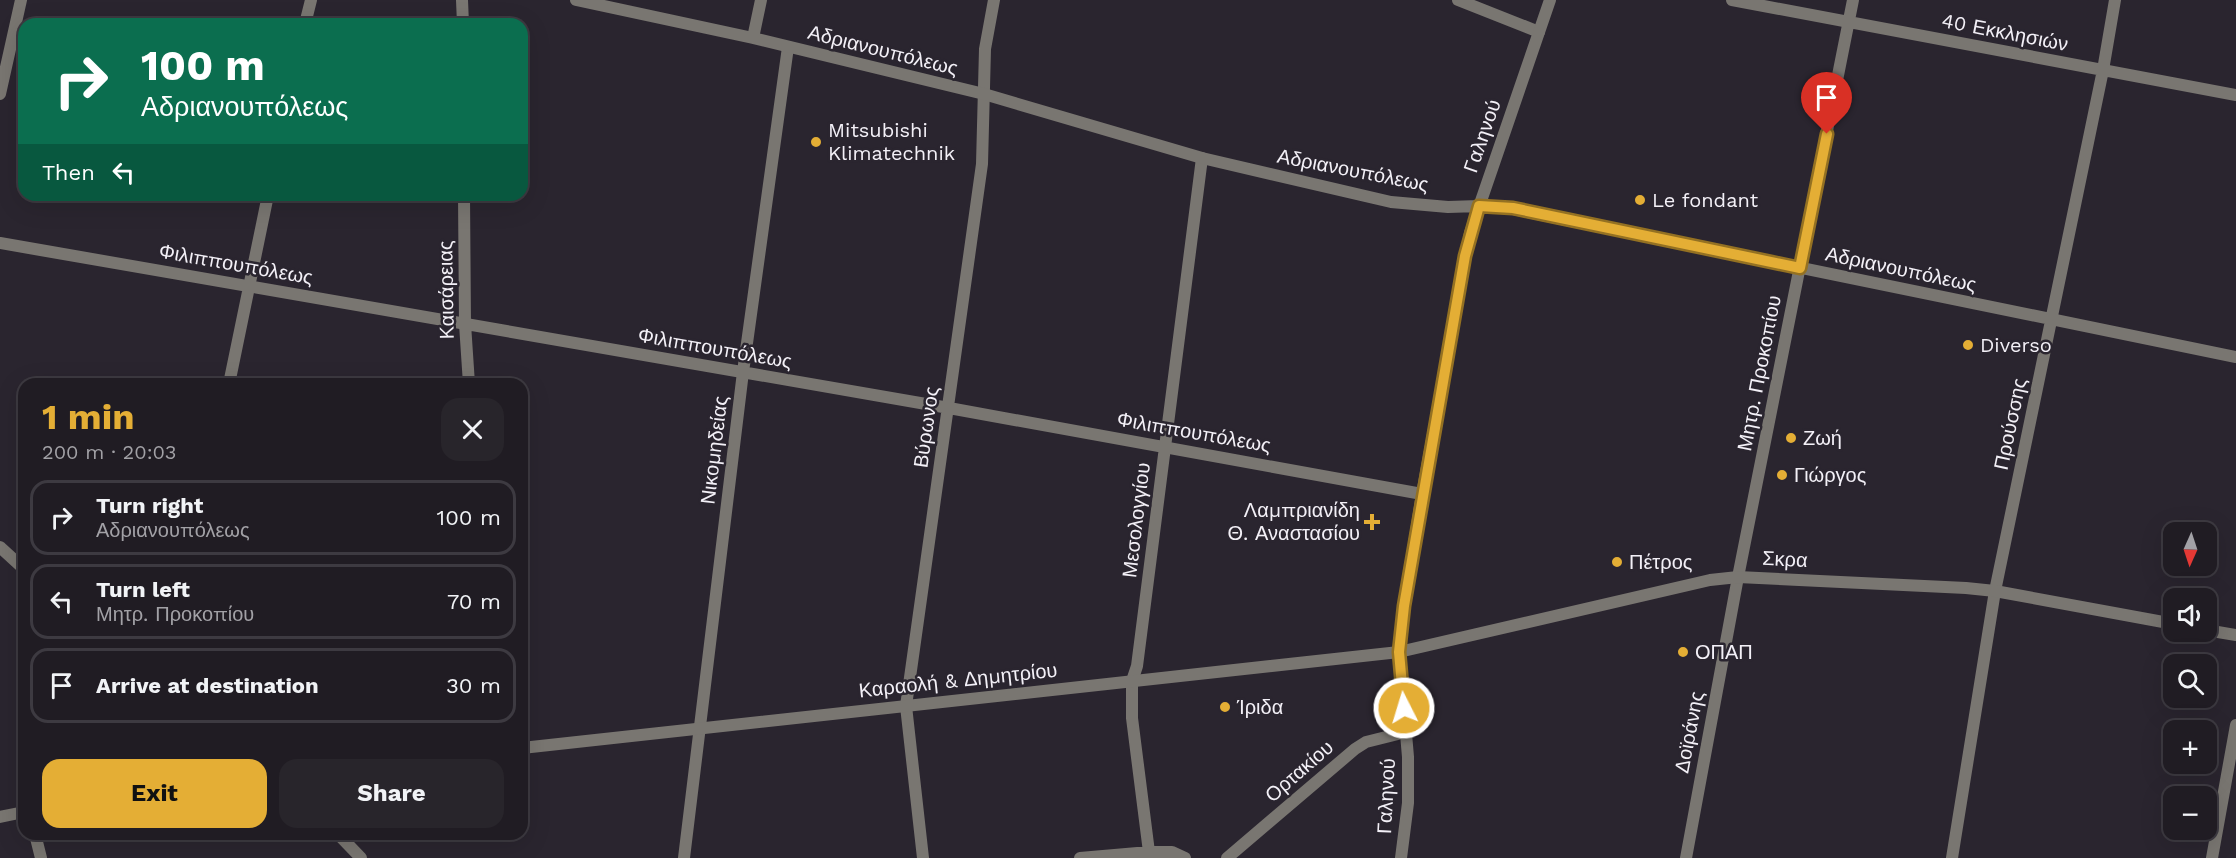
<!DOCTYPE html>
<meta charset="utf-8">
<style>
body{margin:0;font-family:"Work Sans",sans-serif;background:#28252b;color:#f1f3f6;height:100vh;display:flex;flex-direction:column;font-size:22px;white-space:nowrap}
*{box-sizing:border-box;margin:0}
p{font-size:20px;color:#a2a1a6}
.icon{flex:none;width:33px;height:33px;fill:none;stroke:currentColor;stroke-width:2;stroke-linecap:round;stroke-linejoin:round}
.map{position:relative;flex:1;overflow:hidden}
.side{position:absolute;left:18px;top:378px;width:510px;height:462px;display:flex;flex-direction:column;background:#201c23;border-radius:18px;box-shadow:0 6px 24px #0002,0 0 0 2px #3d3a41}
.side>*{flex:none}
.hud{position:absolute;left:18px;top:18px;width:510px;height:183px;border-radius:18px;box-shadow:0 6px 24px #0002,0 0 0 2px #3d3a41;background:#0b6e4f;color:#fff;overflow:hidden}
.needle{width:39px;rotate:183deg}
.buttons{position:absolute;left:2163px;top:522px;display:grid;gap:12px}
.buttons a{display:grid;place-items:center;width:54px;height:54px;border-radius:12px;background:#201c23;box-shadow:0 6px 24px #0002,0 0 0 2px #3d3a41;font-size:30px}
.pin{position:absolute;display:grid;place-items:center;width:51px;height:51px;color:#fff;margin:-62px -26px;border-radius:50% 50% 50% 0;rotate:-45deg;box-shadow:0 0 6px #0007}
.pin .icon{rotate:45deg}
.me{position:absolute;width:66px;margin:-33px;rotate:355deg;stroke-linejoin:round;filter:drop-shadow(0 0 4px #0008)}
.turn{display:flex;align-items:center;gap:21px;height:126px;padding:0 24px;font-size:27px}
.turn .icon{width:78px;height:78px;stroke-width:2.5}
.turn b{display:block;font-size:42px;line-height:51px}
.then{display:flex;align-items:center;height:57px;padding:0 24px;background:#0003;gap:12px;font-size:22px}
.round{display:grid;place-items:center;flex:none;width:63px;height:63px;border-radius:18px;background:#28252b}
.head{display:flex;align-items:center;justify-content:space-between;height:102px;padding:0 24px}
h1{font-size:36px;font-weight:700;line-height:45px;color:#e4ae35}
.cta{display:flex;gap:12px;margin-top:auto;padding:12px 24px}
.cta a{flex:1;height:69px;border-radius:18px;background:#e4ae35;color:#111;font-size:24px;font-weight:700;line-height:69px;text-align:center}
.cta a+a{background:#28252b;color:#f1f3f6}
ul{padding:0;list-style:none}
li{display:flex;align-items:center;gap:18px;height:75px;margin:0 12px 9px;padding:0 12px;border:3px solid #3d3a41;border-radius:18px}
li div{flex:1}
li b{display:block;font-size:22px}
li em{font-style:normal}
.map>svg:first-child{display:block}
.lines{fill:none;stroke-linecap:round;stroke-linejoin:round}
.minor{stroke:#797671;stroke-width:12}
.tertiary{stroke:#797671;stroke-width:12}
.route-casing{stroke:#947122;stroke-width:15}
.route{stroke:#e4ae35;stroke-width:10}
.poi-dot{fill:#e4ae35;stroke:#2a252f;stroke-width:2}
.labels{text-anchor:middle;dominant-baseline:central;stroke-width:5;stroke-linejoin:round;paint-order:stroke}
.street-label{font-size:20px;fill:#f3f0f7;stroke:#2a252f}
.poi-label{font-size:20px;fill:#f3f0f7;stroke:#2a252f;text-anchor:start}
</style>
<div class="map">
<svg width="2236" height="858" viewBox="0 0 2236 858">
<rect width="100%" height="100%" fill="#2a252f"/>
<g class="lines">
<!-- minor -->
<path class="minor" d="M462 0 463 24
M1458 0 1539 32
M1732 0 2236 95
M305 24 311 0
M0 94 21 0
M464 195 465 324 469 384
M1479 206 1513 209 2236 357
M0 243 949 408 1422 494
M229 384 268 195
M35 834 41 858
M1149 852 1132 718V681L1137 666 1202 158
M684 858 743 372 788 47
M923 858 906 706 982 164 985 49 994 0
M1080 858 1149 852H1172L1185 858
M1227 858 1355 749 1366 742 1406 732
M1686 858 1738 577 1853 0
M1952 858 1995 591 2103 70 2115 0
M2212 858 2236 725"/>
<!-- tertiary -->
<path class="tertiary" d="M576 0 753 38 984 94 1202 158 1391 202 1448 207 1479 206
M753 38 761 0
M0 547 24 569
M2206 630 2236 635
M522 748 1399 652 1710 580 1738 577 1966 588 1995 591 2174 624
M0 817 24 812
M338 834 361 858
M1401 858 1408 803V757L1399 652 1404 606 1422 494 1470 233 1550 0"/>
</g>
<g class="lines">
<defs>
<path id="route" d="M1404 708 1399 652 1404 606 1465 256 1479 206 1513 208 1800 268 1827 134"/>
</defs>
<!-- route casing -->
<use href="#route" class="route-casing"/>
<!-- route -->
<use href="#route" class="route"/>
</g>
<!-- markers -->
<g class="poi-dot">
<circle cx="816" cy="142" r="6"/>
<circle cx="1640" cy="200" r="6"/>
<circle cx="1968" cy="345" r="6"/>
<circle cx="1791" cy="438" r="6"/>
<circle cx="1782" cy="475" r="6"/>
<path d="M1369 513h6v6h6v6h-6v6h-6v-6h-6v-6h6z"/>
<circle cx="1617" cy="562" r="6"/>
<circle cx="1683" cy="652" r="6"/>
<circle cx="1225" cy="707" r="6"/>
</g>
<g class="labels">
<!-- street labels -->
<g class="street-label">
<text transform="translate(2005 32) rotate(11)">40 Εκκλησιών</text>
<text transform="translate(883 50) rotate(14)">Αδριανουπόλεως</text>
<text transform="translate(1482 136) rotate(-71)">Γαληνού</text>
<text transform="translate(1353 170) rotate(11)">Αδριανουπόλεως</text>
<text transform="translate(236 264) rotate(10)">Φιλιππουπόλεως</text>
<text transform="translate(1901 269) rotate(12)">Αδριανουπόλεως</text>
<text transform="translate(446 290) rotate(-91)">Καισάρειας</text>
<text transform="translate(715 348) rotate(10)">Φιλιππουπόλεως</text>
<text transform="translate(1759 373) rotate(-79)">Μητρ. Προκοπίου</text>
<text transform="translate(2010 424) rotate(-78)">Προύσσης</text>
<text transform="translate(926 427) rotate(-82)">Βύρωνος</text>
<text transform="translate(1194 432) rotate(10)">Φιλιππουπόλεως</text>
<text transform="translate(714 450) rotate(-83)">Νικομηδείας</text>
<text transform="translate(1136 520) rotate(-83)">Μεσολογγίου</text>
<text transform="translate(1785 559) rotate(3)">Σκρα</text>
<text transform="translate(958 680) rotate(-6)">Καραολή &amp; Δημητρίου</text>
<text transform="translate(1689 732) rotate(-79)">Δοϊράνης</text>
<text transform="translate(1299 771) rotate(-41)">Ορτακίου</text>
<text transform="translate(1386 796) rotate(-87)">Γαληνού</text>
</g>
<!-- poi labels -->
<g class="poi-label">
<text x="828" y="130">Mitsubishi<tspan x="828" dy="23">Klimatechnik</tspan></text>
<text x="1652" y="200">Le fondant</text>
<text x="1980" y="345">Diverso</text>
<text x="1803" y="438">Ζωή</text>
<text x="1794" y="475">Γιώργος</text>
<text x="1360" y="510" text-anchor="end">Λαμπριανίδη<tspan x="1360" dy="23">Θ. Αναστασίου</tspan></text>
<text x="1629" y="562">Πέτρος</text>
<text x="1695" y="652">ΟΠΑΠ</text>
<text x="1237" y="707">Ίριδα</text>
</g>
</g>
</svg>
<div class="buttons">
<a><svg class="needle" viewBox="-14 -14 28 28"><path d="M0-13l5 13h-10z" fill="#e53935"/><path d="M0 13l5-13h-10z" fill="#a2a1a6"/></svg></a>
<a><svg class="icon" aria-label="sound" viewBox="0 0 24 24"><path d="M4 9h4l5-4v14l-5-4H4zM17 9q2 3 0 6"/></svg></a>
<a><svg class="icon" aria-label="search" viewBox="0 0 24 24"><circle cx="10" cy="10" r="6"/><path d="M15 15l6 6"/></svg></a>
<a>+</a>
<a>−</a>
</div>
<div class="pin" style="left:1827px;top:134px;background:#d93025"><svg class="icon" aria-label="arrive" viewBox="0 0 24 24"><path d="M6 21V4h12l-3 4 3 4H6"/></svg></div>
<svg class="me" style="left:1404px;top:708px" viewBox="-20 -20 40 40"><circle r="17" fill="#e4ae35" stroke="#fff" stroke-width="3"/><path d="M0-11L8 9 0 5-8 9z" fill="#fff"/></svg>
<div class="hud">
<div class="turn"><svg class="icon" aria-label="right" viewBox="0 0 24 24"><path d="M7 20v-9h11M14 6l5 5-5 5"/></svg><div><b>100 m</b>Αδριανουπόλεως</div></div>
<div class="then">Then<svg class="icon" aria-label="left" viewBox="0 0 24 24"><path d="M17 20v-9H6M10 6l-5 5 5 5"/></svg></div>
</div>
<section class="side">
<div class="head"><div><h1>1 min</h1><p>200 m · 20:03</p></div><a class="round"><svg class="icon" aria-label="close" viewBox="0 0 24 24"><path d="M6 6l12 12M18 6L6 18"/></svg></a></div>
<ul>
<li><svg class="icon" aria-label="right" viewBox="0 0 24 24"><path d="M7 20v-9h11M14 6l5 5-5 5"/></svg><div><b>Turn right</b><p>Αδριανουπόλεως</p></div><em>100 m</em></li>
<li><svg class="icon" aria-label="left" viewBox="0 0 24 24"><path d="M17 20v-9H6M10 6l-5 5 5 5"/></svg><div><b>Turn left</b><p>Μητρ. Προκοπίου</p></div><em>70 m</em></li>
<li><svg class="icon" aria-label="arrive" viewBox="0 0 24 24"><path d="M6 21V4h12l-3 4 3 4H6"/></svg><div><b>Arrive at destination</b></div><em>30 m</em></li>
</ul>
<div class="cta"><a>Exit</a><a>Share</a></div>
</section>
</div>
